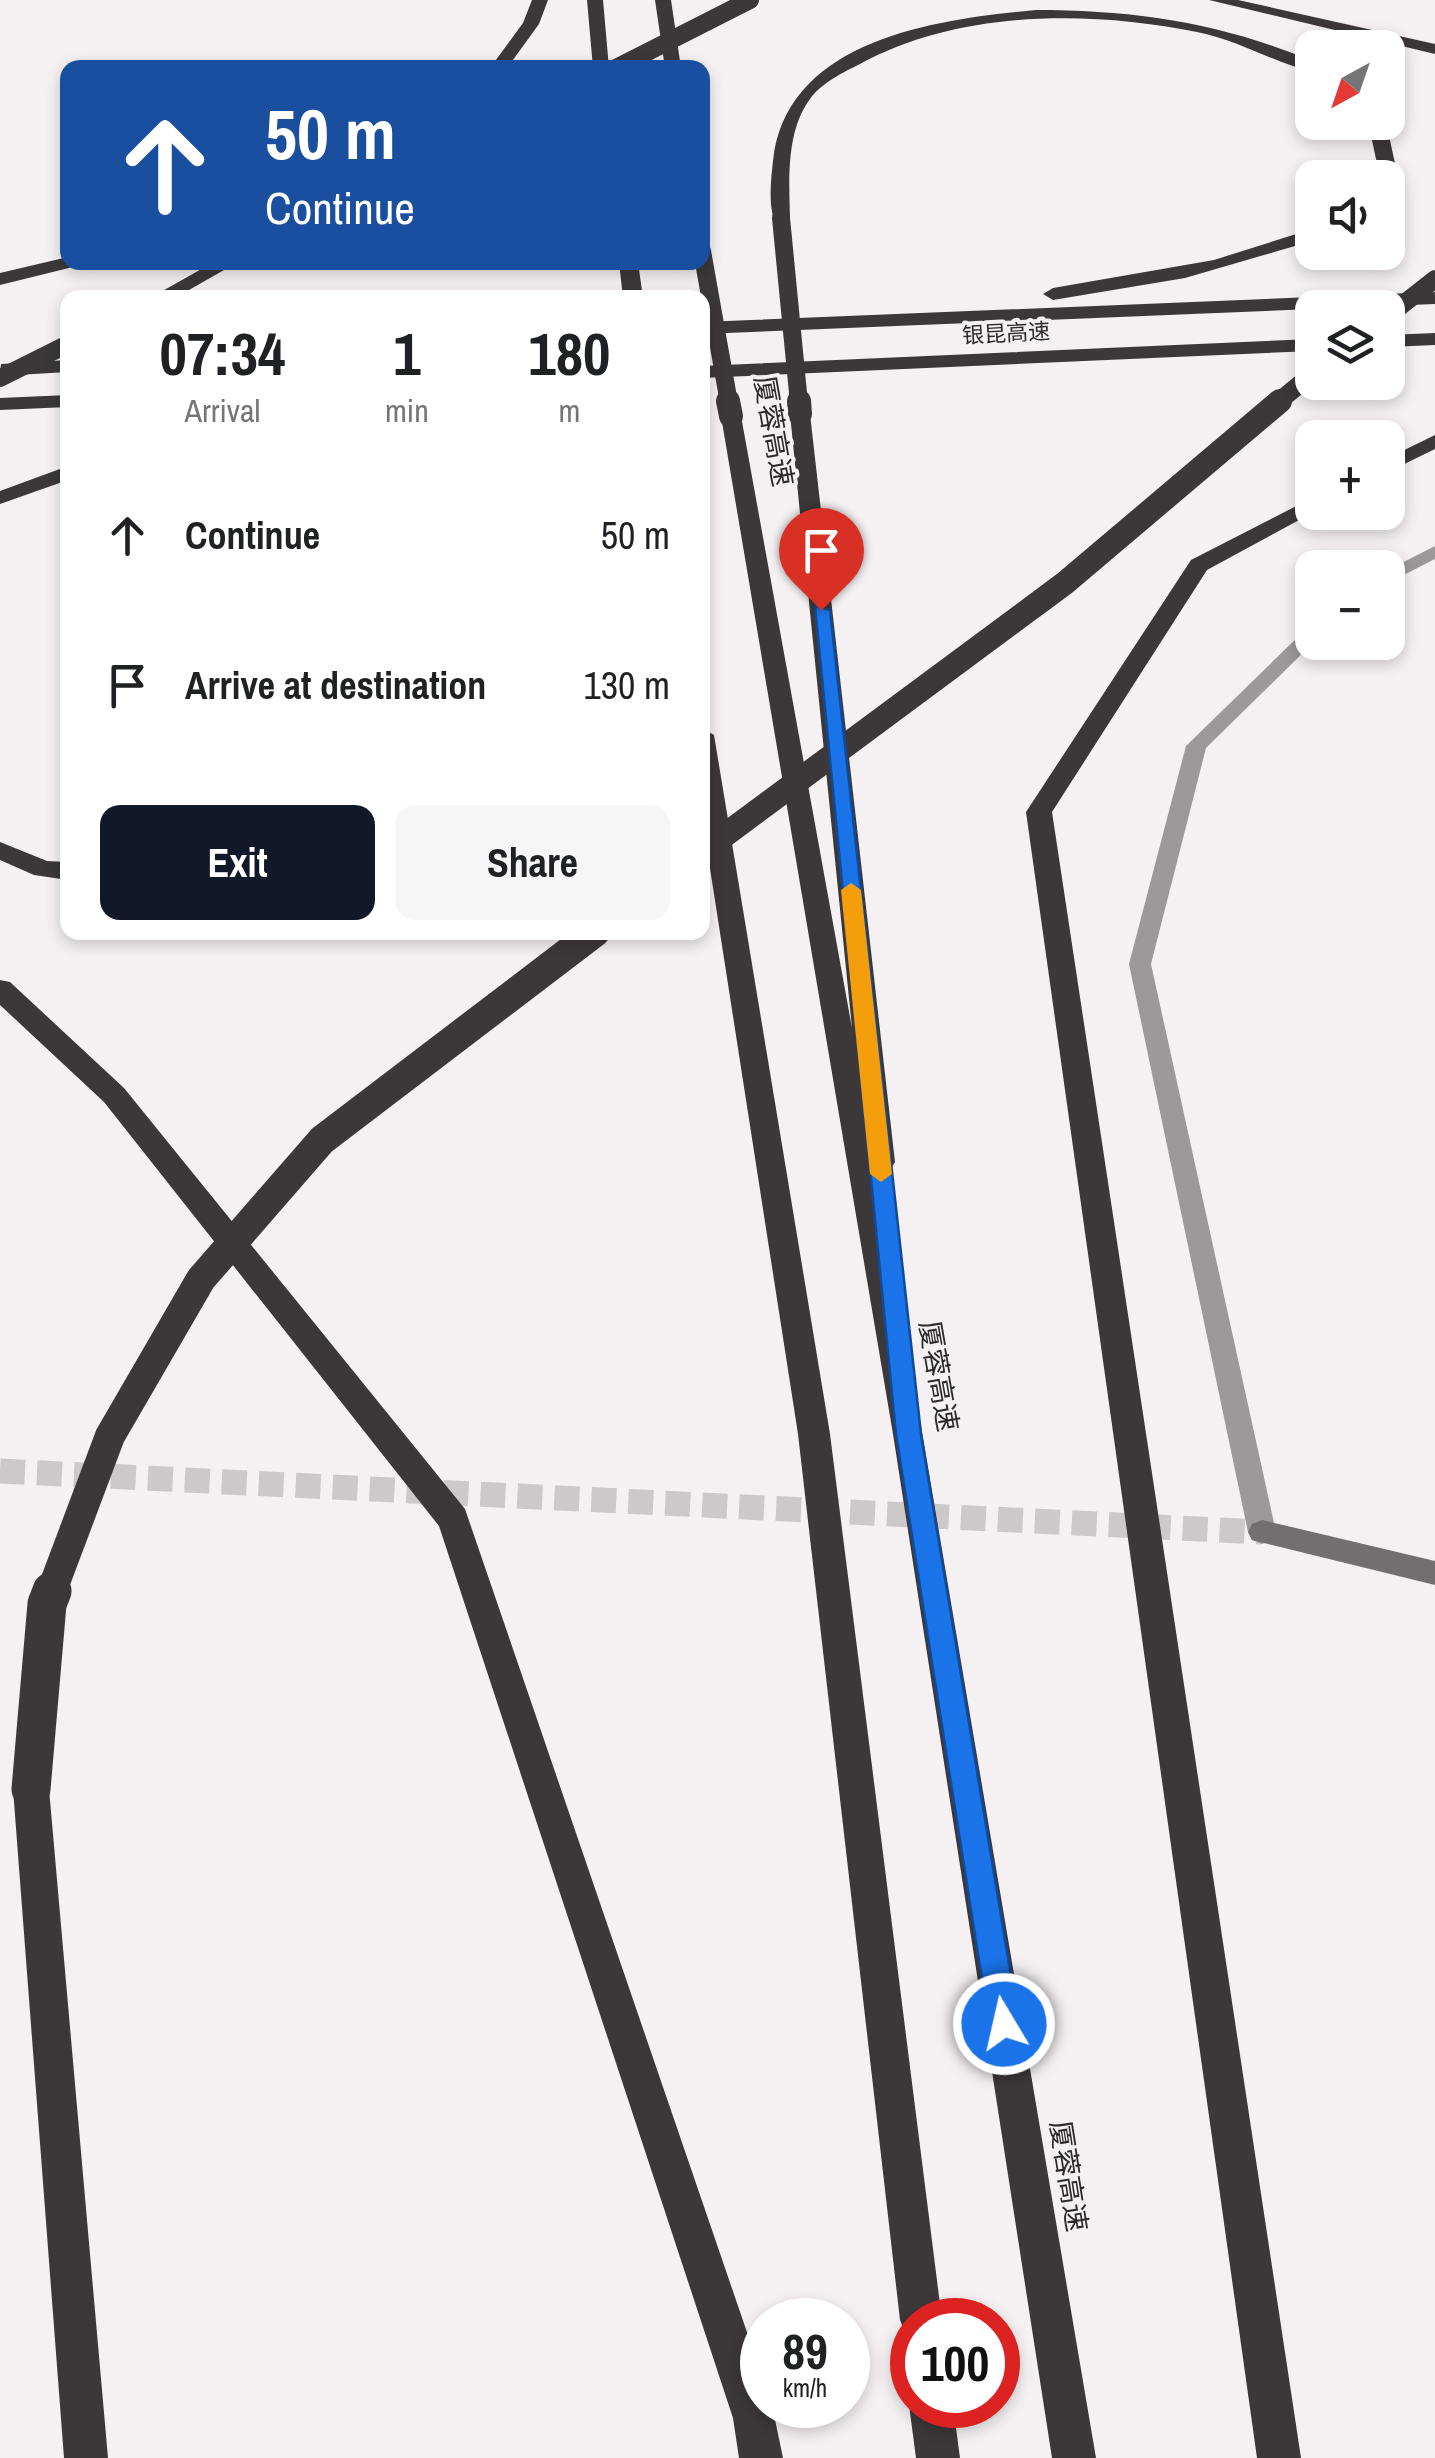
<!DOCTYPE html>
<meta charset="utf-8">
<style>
body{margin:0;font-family:"Archivo Narrow","Noto Sans SC",sans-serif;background:#f6f6f6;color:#202124;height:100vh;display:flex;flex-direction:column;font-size:38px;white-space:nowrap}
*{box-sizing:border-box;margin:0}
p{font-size:32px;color:#757577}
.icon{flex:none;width:55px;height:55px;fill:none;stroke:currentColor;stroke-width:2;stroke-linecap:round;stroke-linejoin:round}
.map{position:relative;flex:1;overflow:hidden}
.sheet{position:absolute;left:60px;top:290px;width:650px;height:650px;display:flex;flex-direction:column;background:#fff;border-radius:20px;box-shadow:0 5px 15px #0003}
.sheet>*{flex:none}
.hud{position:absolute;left:60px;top:60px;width:650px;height:210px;border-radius:20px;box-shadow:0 5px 15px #0003;background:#1a4fa0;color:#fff;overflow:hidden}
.needle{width:65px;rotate:220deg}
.buttons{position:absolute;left:1295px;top:30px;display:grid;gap:20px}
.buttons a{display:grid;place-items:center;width:110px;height:110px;border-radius:20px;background:#fff;box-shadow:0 5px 15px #0003;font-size:50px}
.speed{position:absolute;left:740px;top:2298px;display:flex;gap:20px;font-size:50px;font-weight:700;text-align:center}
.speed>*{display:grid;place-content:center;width:130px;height:130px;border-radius:50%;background:#fff;box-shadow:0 5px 15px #0003;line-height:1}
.speed small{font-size:25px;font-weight:400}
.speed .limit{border:15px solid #d22;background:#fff;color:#111}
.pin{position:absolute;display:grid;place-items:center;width:85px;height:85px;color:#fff;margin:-102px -42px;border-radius:50% 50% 50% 0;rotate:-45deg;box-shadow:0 0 10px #0007}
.pin .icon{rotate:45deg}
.me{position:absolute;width:110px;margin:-55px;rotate:351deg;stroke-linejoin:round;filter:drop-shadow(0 0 8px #0008)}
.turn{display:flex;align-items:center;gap:35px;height:210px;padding:0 40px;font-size:45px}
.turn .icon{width:130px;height:130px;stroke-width:2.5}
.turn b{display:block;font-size:70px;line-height:85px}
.eta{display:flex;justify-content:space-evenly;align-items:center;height:170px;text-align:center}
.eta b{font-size:60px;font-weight:700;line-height:70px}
.primary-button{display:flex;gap:20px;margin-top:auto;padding:20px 40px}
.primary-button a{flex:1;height:115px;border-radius:20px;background:#111827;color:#fff;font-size:40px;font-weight:700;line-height:115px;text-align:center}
.primary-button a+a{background:#f6f6f6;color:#202124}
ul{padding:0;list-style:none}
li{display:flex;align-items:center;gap:30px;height:150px;padding:0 40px}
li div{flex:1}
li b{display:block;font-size:38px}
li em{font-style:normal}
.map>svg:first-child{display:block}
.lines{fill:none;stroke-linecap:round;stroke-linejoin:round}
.secondary-tunnel{stroke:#cdc9ca;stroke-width:25;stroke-dasharray:25 12;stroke-linecap:butt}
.lane{fill:#9b9999;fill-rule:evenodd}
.secondary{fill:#716f6f;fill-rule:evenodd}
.highway{fill:#3c3839;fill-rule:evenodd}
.highway-bridge-far3{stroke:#3c3839;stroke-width:18}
.highway-bridge-far2{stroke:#3c3839;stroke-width:24}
.highway-bridge-far1{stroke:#3c3839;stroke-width:30}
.highway-bridge{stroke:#3c3839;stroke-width:39}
.route{fill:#1a73e8;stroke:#114b97;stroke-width:2.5}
.slow{fill:#f59e0b}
.labels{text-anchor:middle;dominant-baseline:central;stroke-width:8;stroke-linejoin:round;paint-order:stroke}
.far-street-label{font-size:22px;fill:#2b2929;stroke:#f5f1f2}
.street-label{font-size:28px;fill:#2b2929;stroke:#f5f1f2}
</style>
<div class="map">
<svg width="1435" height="2458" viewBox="0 0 1435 2458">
<rect width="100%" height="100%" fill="#f5f1f2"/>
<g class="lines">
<!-- secondary-tunnel -->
<path class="secondary-tunnel" d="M0 1471 1262 1532"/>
<!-- lane -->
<path class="lane" d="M1435 546V559L1388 583V570Z
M1312 628 1314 642 1206 748 1151 964 1276 1532 1272 1540 1262 1544 1252 1540 1248 1532 1129 964 1186 746 1305 630Z"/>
<!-- secondary -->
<path class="secondary" d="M1262 1520 1435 1561V1585L1252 1540 1248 1532 1252 1524Z"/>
<!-- highway -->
<path class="highway" d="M532 0H548L539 24 507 68H490L523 23Z
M587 0H603L609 68H593Z
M655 0H671L681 68H665Z
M1209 0H1238L1435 44V54Z
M1036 10C1135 10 1222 23 1312 61V72C1273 62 1238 40 1197 32 1088 10 959 10 860 64 844 72 821 83 810 99 786 131 789 180 790 218L775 222C768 205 771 179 773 161 786 39 937 19 1036 10Z
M1368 122H1386L1396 168 1388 182V178H1372L1378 168Z
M1312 229V241L1185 278 1053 300 1043 294 1053 288 1214 260Z
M68 257V262H79L77 266 0 285V273Z
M214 262H238L175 298H150Z
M619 262H638L643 298H623Z
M1435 292V304L702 334V322Z
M1435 333V345L1388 347V335Z
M1312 339V351L702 378V366Z
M68 360V372L0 376 1 364Z
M68 395V407L0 410V398Z
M800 408 810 414 895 1162 890 1170 878 1172 1096 2458H1052L893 1434 721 416 731 410 741 416 852 1028 790 414Z
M1435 435V449L1388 472V458Z
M68 466V480L0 504V491Z
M1312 498 1314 512 1207 570 1052 812 1301 2458H1257L1026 812 1191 560Z
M702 728 714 735 830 1434 942 2320H912V2338L906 2335 900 2320 798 1434 702 817Z
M0 842 47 861 68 862V880L34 875 0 860Z
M0 980 10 982 124 1088 465 1509 762 2376V2405H772L783 2458H739L733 2418 439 1526 104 1102 0 1005Z
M31 1772 44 1777 49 1789 108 2458H64L13 1789 18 1777Z
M912 2397V2405H953L960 2458H916L909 2405Z"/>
<!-- highway-bridge-far3 -->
<path class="highway-bridge-far3" d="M616 68 750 0
M781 218 799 403
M702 251 729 403
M1388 316 1435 279
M0 378 68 344
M1277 403 1312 374"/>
<!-- highway-bridge-far2 -->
<path class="highway-bridge-far2" d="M728 401 731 416
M799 401 800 414
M702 852 1065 583 1280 401"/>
<!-- highway-bridge-far1 -->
<path class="highway-bridge-far1" d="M51 1593 110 1436 201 1279 322 1140 595 932"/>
<!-- highway-bridge -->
<path class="highway-bridge" d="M31 1789 47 1604 52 1591"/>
</g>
<!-- route -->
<path class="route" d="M815 606 830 610 921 1434 1019 2024 1015 2035 1004 2039 994 2035 989 2024 896 1434Z"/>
<!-- slow -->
<path class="slow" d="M851 883 861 890 892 1174 881 1182 870 1174 841 890Z"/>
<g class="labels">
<!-- far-street labels -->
<g class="far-street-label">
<text transform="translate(1006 333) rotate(-3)">银昆高速</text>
</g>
<!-- street labels -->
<g class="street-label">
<text transform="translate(774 431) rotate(80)">厦蓉高速</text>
<text transform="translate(939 1376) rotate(80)">厦蓉高速</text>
<text transform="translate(1069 2176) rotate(81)">厦蓉高速</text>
</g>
</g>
</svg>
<div class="buttons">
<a><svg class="needle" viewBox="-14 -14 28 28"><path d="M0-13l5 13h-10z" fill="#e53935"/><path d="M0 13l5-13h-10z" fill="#757577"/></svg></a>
<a><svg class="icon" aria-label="sound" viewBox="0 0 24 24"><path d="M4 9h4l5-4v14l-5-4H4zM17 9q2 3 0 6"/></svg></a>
<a><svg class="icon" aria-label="layers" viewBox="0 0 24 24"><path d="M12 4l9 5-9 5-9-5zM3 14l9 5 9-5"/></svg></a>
<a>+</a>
<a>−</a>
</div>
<div class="speed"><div>89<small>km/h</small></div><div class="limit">100</div></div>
<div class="pin" style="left:821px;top:610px;background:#d93025"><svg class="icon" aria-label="arrive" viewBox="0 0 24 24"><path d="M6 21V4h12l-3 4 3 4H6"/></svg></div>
<svg class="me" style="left:1004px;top:2024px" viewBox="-20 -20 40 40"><circle r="17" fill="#1a73e8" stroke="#fff" stroke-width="3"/><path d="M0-11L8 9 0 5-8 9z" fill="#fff"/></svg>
<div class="hud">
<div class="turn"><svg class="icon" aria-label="ahead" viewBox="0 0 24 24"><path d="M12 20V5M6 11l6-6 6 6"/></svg><div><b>50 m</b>Continue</div></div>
</div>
<section class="sheet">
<div class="eta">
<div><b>07:34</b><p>Arrival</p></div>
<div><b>1</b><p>min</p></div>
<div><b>180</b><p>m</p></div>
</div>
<ul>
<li><svg class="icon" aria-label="ahead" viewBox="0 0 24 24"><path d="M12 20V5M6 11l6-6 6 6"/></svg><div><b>Continue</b></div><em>50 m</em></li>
<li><svg class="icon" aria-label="arrive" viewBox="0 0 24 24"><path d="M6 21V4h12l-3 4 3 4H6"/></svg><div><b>Arrive at destination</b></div><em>130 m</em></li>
</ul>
<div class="primary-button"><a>Exit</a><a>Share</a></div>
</section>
</div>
